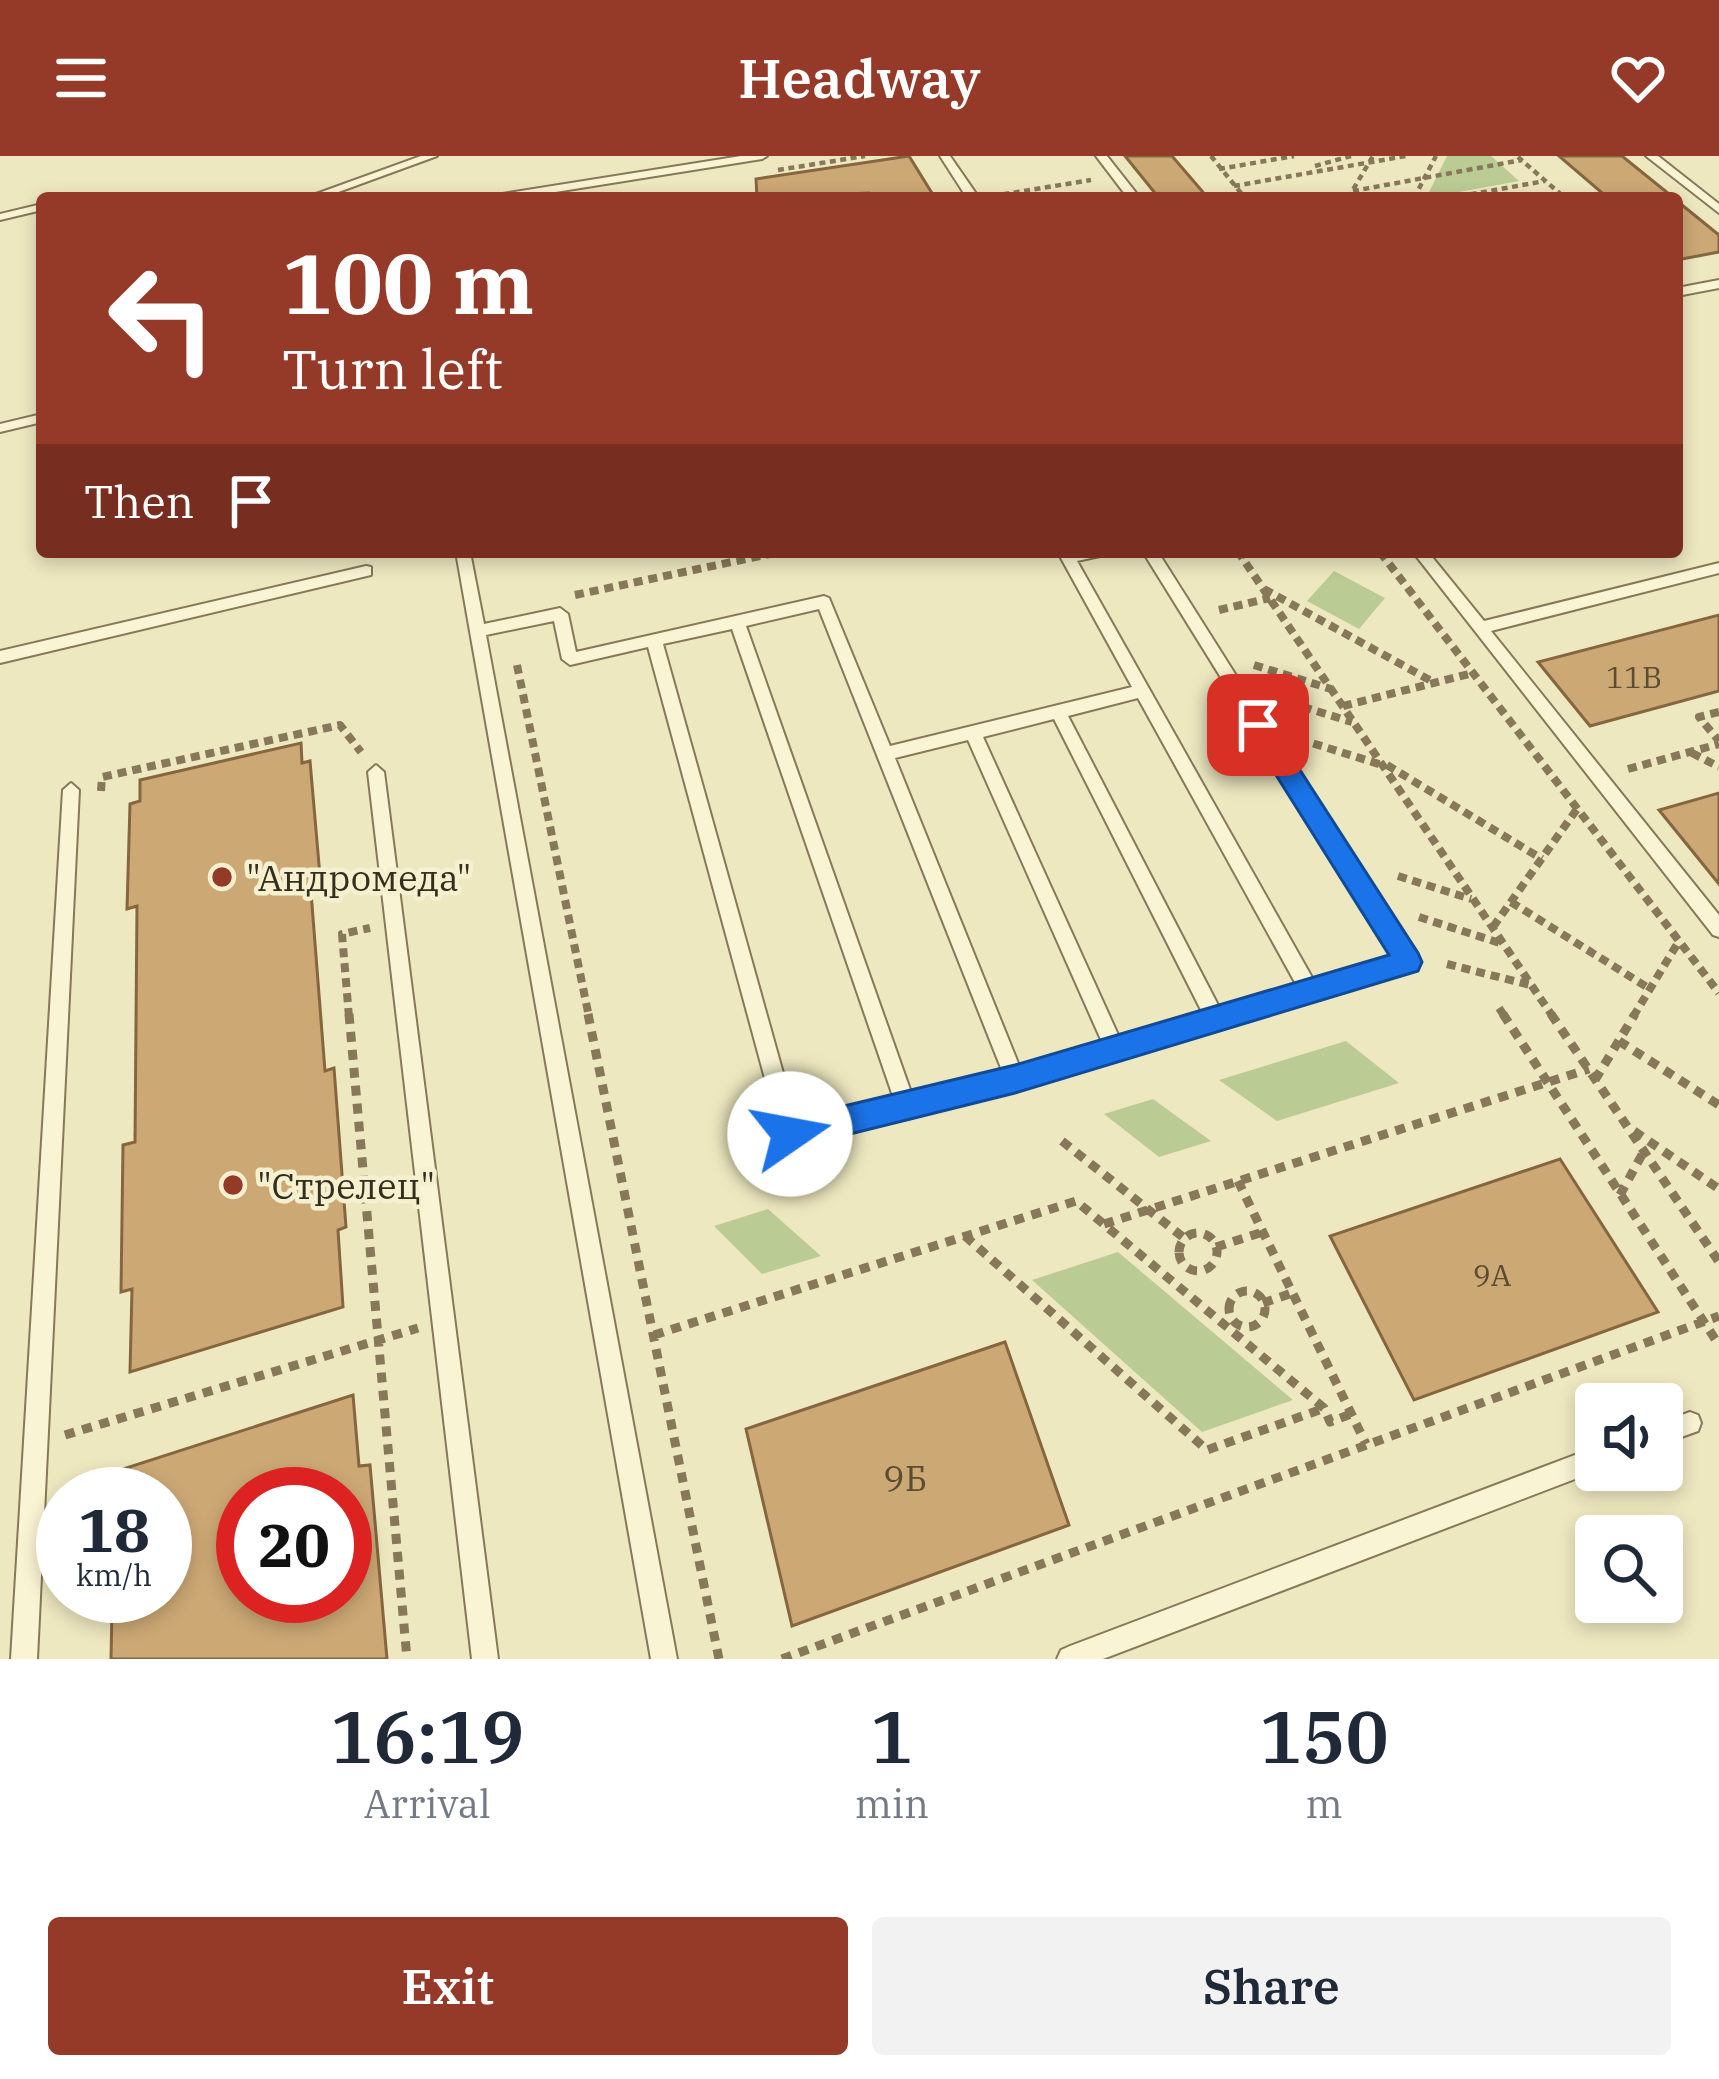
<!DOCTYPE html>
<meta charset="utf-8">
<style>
body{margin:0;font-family:"IBM Plex Serif",serif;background:#f2f2f3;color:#1f2937;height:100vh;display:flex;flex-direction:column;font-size:45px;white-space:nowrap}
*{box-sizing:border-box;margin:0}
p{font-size:39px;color:#747a83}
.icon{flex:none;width:66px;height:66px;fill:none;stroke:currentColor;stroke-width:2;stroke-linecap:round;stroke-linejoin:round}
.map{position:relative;height:1503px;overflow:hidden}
.sheet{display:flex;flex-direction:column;background:#fff;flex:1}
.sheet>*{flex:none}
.banner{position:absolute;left:36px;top:36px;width:1647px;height:366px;border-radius:12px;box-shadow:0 6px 18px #0003;background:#953a28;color:#fff;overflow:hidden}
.buttons{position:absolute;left:1575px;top:1227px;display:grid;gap:24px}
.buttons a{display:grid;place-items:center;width:108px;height:108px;border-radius:12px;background:#fff;box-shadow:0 6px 18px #0003;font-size:60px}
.speed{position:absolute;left:36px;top:1311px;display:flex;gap:24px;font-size:60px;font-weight:700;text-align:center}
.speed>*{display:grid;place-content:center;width:156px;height:156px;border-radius:50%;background:#fff;box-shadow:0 6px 18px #0003;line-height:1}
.speed small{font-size:30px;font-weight:400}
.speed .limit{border:18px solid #d22;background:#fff;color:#111}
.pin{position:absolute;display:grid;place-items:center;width:102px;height:102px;color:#fff;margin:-51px;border-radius:24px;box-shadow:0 6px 18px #0006}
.me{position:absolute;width:132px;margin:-66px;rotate:78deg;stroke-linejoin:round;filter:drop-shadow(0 0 9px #0008)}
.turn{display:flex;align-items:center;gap:42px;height:252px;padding:0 48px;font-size:54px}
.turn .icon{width:156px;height:156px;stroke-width:2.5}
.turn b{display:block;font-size:84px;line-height:102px}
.then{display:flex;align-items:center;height:114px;padding:0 48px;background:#0003;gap:24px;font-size:45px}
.eta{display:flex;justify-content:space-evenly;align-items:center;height:204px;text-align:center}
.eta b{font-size:72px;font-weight:600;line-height:84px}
.button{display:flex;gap:24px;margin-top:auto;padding:24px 48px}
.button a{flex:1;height:138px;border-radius:12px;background:#953a28;color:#fff;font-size:48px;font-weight:600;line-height:138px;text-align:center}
.button a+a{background:#f2f2f3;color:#1f2937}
header{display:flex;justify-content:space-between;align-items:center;height:156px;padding:0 48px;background:#953a28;color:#fff;font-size:54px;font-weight:600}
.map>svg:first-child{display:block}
.green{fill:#bbcb94}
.building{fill:#cca875;stroke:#85663e;stroke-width:3;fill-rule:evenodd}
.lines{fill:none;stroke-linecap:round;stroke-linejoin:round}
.service-casing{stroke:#867858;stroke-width:4}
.path-far2{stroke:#867858;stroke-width:4.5;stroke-dasharray:6 4.5;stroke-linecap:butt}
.path-far1{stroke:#867858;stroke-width:8;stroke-dasharray:9 6;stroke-linecap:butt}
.path{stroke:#867858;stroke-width:9;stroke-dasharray:10 8;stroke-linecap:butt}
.service{fill:#f9f4d3;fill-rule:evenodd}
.route{fill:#1a73e8;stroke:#114b97;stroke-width:3}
.poi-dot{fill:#953a28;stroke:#f5f0cf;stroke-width:4.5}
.labels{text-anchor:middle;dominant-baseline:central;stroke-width:9;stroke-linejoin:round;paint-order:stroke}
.number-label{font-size:30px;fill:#5c4c32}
.poi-label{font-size:36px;fill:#362d1c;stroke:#f5f0cf;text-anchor:start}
.near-number-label{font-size:36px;fill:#5c4c32}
</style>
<header><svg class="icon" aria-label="menu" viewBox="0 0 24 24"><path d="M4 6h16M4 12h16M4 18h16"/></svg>Headway<svg class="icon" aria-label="heart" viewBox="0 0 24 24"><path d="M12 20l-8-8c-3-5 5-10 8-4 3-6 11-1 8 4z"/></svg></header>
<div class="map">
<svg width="1719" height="1503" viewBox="0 0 1719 1503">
<rect width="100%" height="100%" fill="#eee8c0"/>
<!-- green -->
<path class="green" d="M1447 0H1491L1519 25 1426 42Z
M1334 415 1385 442 1359 473 1307 445Z
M1346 885 1399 927 1277 965 1219 924Z
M1153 943 1211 985 1159 1001 1104 958Z
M768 1053 821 1100 762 1118 714 1070Z
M1118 1096 1293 1244 1202 1276 1032 1124Z"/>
<!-- building -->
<path class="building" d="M909 0 935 42H872L869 37 757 42 756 23Z
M1125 0H1172L1208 42H1159Z
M1559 0H1622L1674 42H1608Z
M1677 45 1719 79V96L1677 104Z
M1719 459V535L1590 570 1538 506Z
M301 587 302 607 310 605 320 720 310 723 325 915 334 912 346 1071 338 1074 343 1151 130 1216 132 1133 121 1136 123 989 135 986 137 750 127 753 130 648 140 645V624Z
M1719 637V728L1659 654Z
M1560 1003 1658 1156 1414 1244 1330 1080Z
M1005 1186 1069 1369 792 1470 746 1273Z
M353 1239 359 1310 370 1309 387 1503H111L112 1452 122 1448V1440H165V1338H68L67 1331ZM243 1338H345V1440H243Z"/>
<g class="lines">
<defs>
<path id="service" d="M421 0H437L322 42H305Z
M741 0H767L762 3 518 42H490L496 39Z
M940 0H950L979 42H967Z
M1096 0H1107L1140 42H1128Z
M1646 0H1658L1719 48V57Z
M42 48V54L0 64V58Z
M1719 124V132L1677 140V132Z
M42 258V266L0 276V268Z
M456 396H470L484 468 560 452 568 458 576 496 824 440 829 442 890 590 1132 531 1061 402 1072 396H1102L1100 400 1077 405 1314 825 1395 802 1143 396H1158L1417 806 1415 812 1408 814 1214 870 1015 932 907 963 790 988 783 985 780 978 648 491 570 509 562 503 554 465 486 479 677 1503H651ZM819 453 1003 917 913 942 746 470ZM732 473 895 946 797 967 663 488ZM1138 542 1297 830 1219 851 1068 560ZM1054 563 1202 856 1119 881 983 581ZM968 584 1102 886 1020 912 895 602Z
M1413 396H1428L1484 465 1719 407V417L1491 475 1719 759V781L1713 779Z
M366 410 371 411V419L0 507V495Z
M376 609 384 616 498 1503H472L368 616Z
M71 627 79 634 37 1503H11L63 634Z
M1690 1256 1698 1259 1701 1267 1698 1275 1662 1288V1266Z
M1596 1291V1315L1103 1503H1057L1061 1494 1070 1490Z"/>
</defs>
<!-- service casing -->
<use href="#service" class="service-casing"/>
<!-- path-far2 -->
<path class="path-far2" d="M1211 0 1245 42
M1518 1 1565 42
M1315 10 1351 0
M1219 13 1294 0
M778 14 865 0
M1234 30 1406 0
M1353 35 1522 4
M993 40 1091 24
M1348 42 1373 0
M1414 42 1436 0
M1450 42 1545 25
M1586 42H1598"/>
<!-- path-far1 -->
<path class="path-far1" d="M1246 396 1241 400 1553 861
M1380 396 1719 837
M1264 433 1435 527
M575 439 779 396
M1219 454 1270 442
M517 509 589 861
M1254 509 1331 533
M1274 542 1352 566
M1343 550 1473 517
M1719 556 1699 561 1719 585
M1299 583 1382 609
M1692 597 1719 611
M1387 609 1542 703
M1628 613 1719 588
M101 635 102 621 340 569 361 596
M1398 720 1471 743
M1511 746 1650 833
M1419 761 1503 788
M1493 771 1577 653
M1447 808 1530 829
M1499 852 1505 861
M349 861 342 778 370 772
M1633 861 1679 785"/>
<!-- path -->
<path class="path" d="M349 858 407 1503
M588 858 719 1503
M1503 858 1719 1189
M1551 858 1719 1106
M1619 885 1719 949
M1595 924 1635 858
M1634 975 1719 1033
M1062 985 1184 1082
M1238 1025 1366 1288
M1620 1039 1644 995
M1104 1068 1589 913
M1179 1096a19 19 0 1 1 38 0a19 19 0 1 1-38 0Z
M965 1080 1207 1294 1322 1253
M1216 1091 1263 1076
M1229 1153a18 18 0 1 1 36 0a18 18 0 1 1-36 0Z
M1263 1147 1292 1137
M654 1179 1076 1045 1324 1252 1330 1266 1351 1258
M65 1279 418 1172
M782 1503 1719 1160"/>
<!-- service -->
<use href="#service" class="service"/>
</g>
<!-- route -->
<path class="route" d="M1258 560 1267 563 1418 797 1422 806 1418 815 1015 937 790 993 779 988 775 978 779 968 790 963 1015 909 1389 799 1249 576 1246 569Z"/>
<!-- markers -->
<g class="poi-dot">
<circle cx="222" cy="721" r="12"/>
<circle cx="233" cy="1029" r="12"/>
</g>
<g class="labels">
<!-- number labels -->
<g class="number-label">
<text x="1634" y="520">11В</text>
<text x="1492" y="1118">9А</text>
</g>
<!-- poi labels -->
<g class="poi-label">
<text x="246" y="721">"Андромеда"</text>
<text x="257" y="1029">"Стрелец"</text>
</g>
<!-- near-number labels -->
<g class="near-number-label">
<text x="905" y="1321">9Б</text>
</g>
</g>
</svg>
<div class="buttons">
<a><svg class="icon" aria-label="sound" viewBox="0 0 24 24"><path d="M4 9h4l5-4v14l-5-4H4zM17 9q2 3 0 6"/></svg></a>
<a><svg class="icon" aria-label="search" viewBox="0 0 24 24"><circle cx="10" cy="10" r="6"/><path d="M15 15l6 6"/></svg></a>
</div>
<div class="speed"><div>18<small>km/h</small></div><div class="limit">20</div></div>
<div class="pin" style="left:1258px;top:569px;background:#d93025"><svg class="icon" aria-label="arrive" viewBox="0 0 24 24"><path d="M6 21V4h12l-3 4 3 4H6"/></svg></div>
<svg class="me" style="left:790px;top:978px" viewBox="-20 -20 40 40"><circle r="19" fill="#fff"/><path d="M0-13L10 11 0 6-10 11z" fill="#1a73e8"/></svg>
<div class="banner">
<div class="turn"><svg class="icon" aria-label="left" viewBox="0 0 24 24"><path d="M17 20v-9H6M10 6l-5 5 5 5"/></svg><div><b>100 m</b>Turn left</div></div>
<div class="then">Then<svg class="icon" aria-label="arrive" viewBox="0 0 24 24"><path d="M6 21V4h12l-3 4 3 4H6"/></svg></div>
</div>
</div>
<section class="sheet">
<div class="eta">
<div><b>16:19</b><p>Arrival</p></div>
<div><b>1</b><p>min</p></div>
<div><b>150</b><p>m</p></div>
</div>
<div class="button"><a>Exit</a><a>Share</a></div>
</section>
